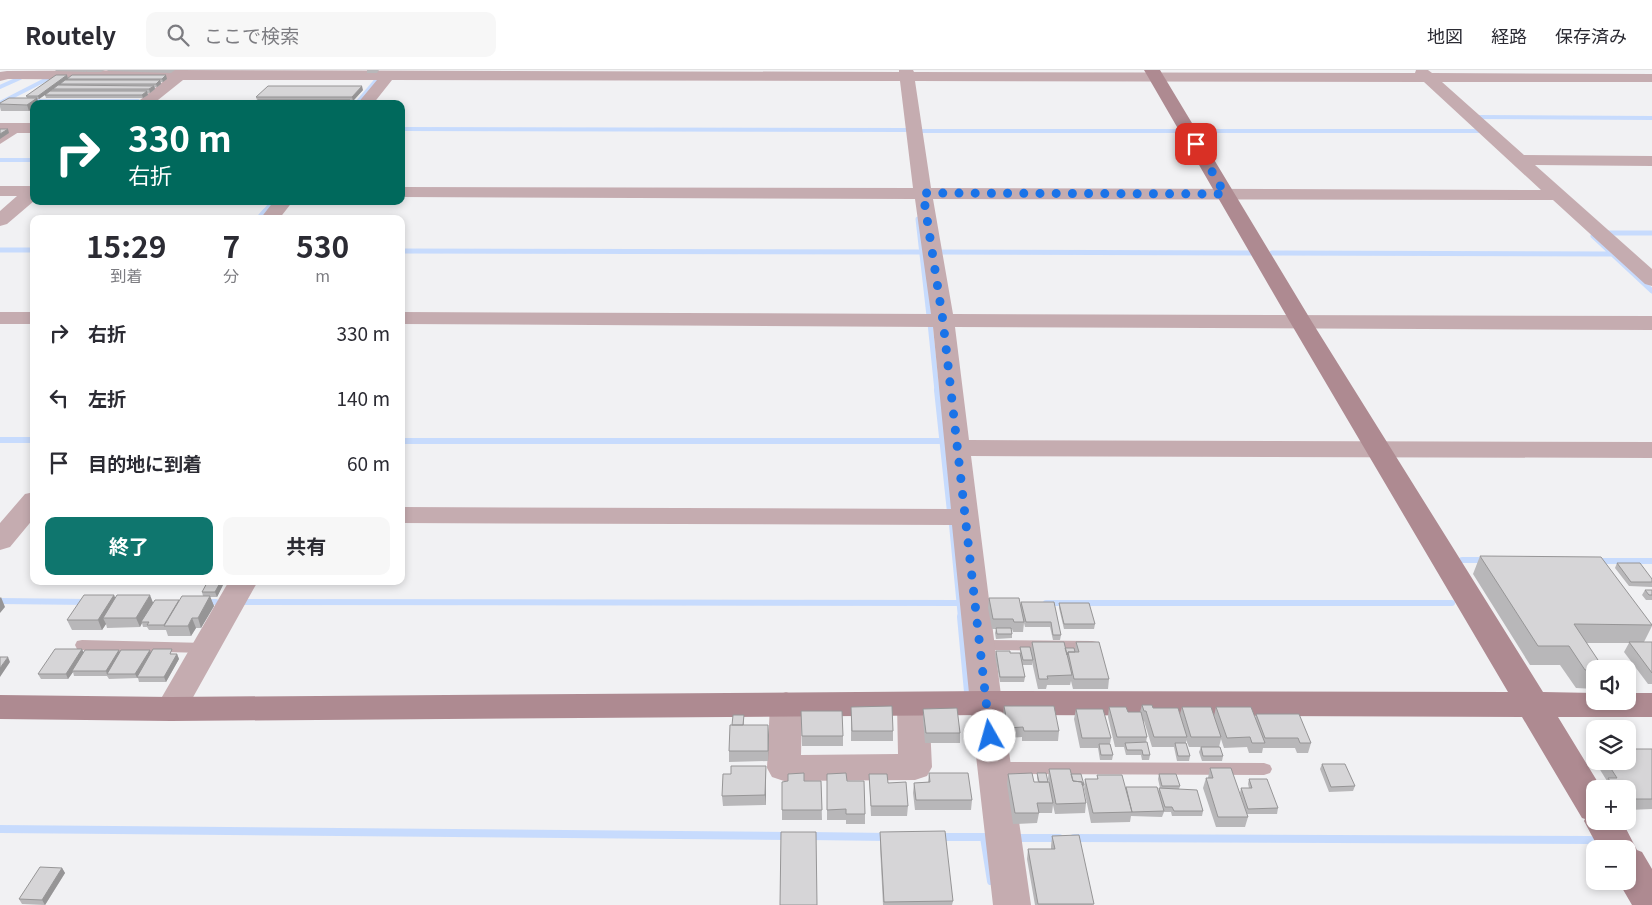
<!DOCTYPE html>
<html lang="ja">
<meta charset="utf-8">
<style>
body{margin:0;font-family:Georgia,"Noto Sans JP",serif;background:#f7f7f7;color:#2b2b33;height:100vh;display:flex;flex-direction:column;font-size:19px;white-space:nowrap}
*{box-sizing:border-box;margin:0}
p{font-size:16px;color:#7c7c81}
.icon{flex:none;width:28px;height:28px;fill:none;stroke:currentColor;stroke-width:2;stroke-linecap:round;stroke-linejoin:round}
.map{position:relative;flex:1;overflow:hidden}
.sheet{position:absolute;left:30px;top:145px;width:375px;height:370px;display:flex;flex-direction:column;background:#fff;border-radius:10px;box-shadow:0 2px 8px #0003}
.sheet>*{flex:none}
.guide{position:absolute;left:30px;top:30px;width:375px;height:105px;border-radius:10px;box-shadow:0 2px 8px #0003;background:#00695c;color:#fff;overflow:hidden}
.fabs{position:absolute;left:1586px;top:590px;display:grid;gap:10px}
.fabs a{display:grid;place-items:center;width:50px;height:50px;border-radius:10px;background:#fff;box-shadow:0 2px 8px #0003;font-size:25px}
.pin{position:absolute;display:grid;place-items:center;width:42px;height:42px;color:#fff;margin:-21px;border-radius:10px;box-shadow:0 2px 8px #0006}
.me{position:absolute;width:55px;margin:-28px;rotate:353deg;stroke-linejoin:round;filter:drop-shadow(0 0 4px #0008)}
.turn{display:flex;align-items:center;gap:18px;height:105px;padding:0 15px;font-size:22px}
.turn .icon{width:65px;height:65px;stroke-width:2.5}
.turn b{display:block;font-size:35px;line-height:42px}
.eta{display:flex;justify-content:space-evenly;align-items:center;height:85px;text-align:center}
.eta b{font-size:30px;font-weight:700;line-height:35px}
.action{display:flex;gap:10px;margin-top:auto;padding:10px 15px}
.action a{flex:1;height:58px;border-radius:10px;background:#0f766e;color:#fff;font-size:20px;font-weight:700;line-height:58px;text-align:center}
.action a+a{background:#f7f7f7;color:#2b2b33}
ul{padding:0;list-style:none}
li{display:flex;align-items:center;gap:15px;height:65px;padding:0 15px}
li div{flex:1}
li b{display:block;font-size:19px}
li em{font-style:normal}
header{display:flex;align-items:center;gap:30px;box-sizing:border-box;height:70px;padding:0 25px;background:#fff;border-bottom:1px solid #e1e1e2}
header strong{font-size:24px}
nav{display:flex;gap:28px;margin-inline-start:auto;font-size:18px}
.search{width:350px;height:45px;background:#f7f7f7;display:flex;align-items:center;gap:12px;box-sizing:border-box;padding:0 18px;border-radius:10px;color:#7c7c81;font-size:19px}
.map>svg:first-child{display:block}
.lines{fill:none;stroke-linecap:round;stroke-linejoin:round}
.stream-far3{stroke:#c7dbfd;stroke-width:4}
.stream-far2{stroke:#c7dbfd;stroke-width:5}
.stream-far1{stroke:#c7dbfd;stroke-width:6}
.stream{stroke:#c7dbfd;stroke-width:8}
.lane{fill:#c5acb0;fill-rule:evenodd}
.street{fill:#c5acb0;fill-rule:evenodd}
.secondary{fill:#ae8a91;fill-rule:evenodd}
.wall{fill:#b8b7b9}
.shaded-wall{fill:#969596}
.building{fill:#d6d5d7;stroke:#969596}
.route{stroke:#1a73e8;stroke-width:9;stroke-dasharray:0 16.2}
</style>
<header>
<strong>Routely</strong>
<div class="search"><svg class="icon" aria-label="search" viewBox="0 0 24 24"><circle cx="10" cy="10" r="6"/><path d="M15 15l6 6"/></svg>ここで検索</div>
<nav><a>地図</a><a>経路</a><a>保存済み</a></nav>
</header>
<div class="map">
<svg width="1652" height="835" viewBox="0 0 1652 835">
<rect width="100%" height="100%" fill="#f1f1f3"/>
<g class="lines">
<!-- stream-far3 -->
<path class="stream-far3" d="M0 17 20 8
M30 31H138L134 34
M0 33 47 9
M356 34 378 8
M1478 47 1652 48
M401 59 906 60
M919 61H1179
M1196 61H1479
M0 90H34
M264 142 273 131"/>
<!-- stream-far2 -->
<path class="stream-far2" d="M258 149 265 141
M918 149 929 246
M1604 163H1652
M1593 166 1652 221
M0 180H34
M401 181 926 182
M937 182 1252 183
M1272 183 1611 184
M930 253 937 321"/>
<!-- stream-far1 -->
<path class="stream-far1" d="M937 320 950 442
M0 370H34
M401 371H947
M952 455 961 548
M1462 490H1486
M1596 491H1652
M0 531 89 532
M204 532H216
M244 532 965 533
M1046 533H1452"/>
<!-- stream -->
<path class="stream" d="M961 547 968 622
M0 759 789 766
M809 766 889 767
M939 767H984L991 811
M1017 768H1059
M1074 768 1590 770"/>
<!-- lane -->
<path class="lane" d="M18 56 25 58 0 74V68Z
M82 570 206 573 211 574 213 578 211 582 206 583 82 580 77 579 75 575 77 571Z
M980 570 1092 571 1097 572 1099 576 1097 580 1092 581 980 580 975 579 973 575 975 571Z
M994 692 1264 693 1270 695 1272 699 1270 703 1264 705 994 704 988 702 986 698 988 694Z"/>
<!-- street -->
<path class="street" d="M177 0 899 2V0H913L914 2 1415 3 1416 0H1428L1432 3 1652 4V12H1442L1524 85 1652 86V96L1535 95 1652 199V216L1645 214 1553 130 933 129 953 244 1652 246V260L955 257 969 370 1652 372V388L971 386 1002 633 1031 835H993L970 633 952 455 401 453V437L951 439 933 257 401 254V242L931 244 915 129 401 127V117L913 118 900 11 392 10 373 34H357L377 10H183L153 34H135L165 10 8 9 0 11V2L7 1ZM915 11 1424 12 1541 120 931 118Z
M0 53H34V63H0Z
M0 116H34V131L7 154 0 156V141L17 126H0Z
M274 131H293L279 149H260Z
M0 242H34V254H0Z
M34 422V448L10 477 0 480V453L25 424Z
M229 511H258L182 647 171 651 160 647 155 639Z
M786 622 797 626 802 634 801 685 898 684 897 634 902 626 913 622 924 626 929 634 932 697 927 706 915 710 784 711 772 707 767 698 770 634 775 626Z"/>
<!-- secondary -->
<path class="secondary" d="M1144 0H1160L1312 252 1543 622 1595 623V631H1628V623H1652V647H1558L1602 719H1595V751H1622L1637 780 1642 782 1652 799V835H1632L1618 811H1628V779H1599L1584 751 1585 749 1582 748 1522 647 986 645 171 651 0 649V625L171 627 986 621 1508 622 1290 252Z"/>
</g>
<!-- wall -->
<path class="wall" d="M55 0H105L101 2H87V1L86 2 56 1Z
M107 0H175L171 3 108 1Z
M367 0H379L377 3H367Z
M67 5 68 8 167 9 163 12H161V14L157 17H155V19L150 23H147L148 25 143 28H46L45 25 39 29H37L39 34H34L29 41H1L0 37V33L27 28 26 26Z
M363 20 353 31H350V33L257 30 256 27Z
M1480 486 1652 554V556L1644 572H1652V614H1648L1624 582 1629 573H1587L1595 599V619L1576 618 1560 595H1530L1473 504Z
M1617 493 1652 509V517L1629 516 1615 498Z
M223 515 217 527H210L214 536 201 558H196L191 566H168L166 560H149L147 557H143L142 553 140 557 107 558 106 554 102 560H72L67 550 114 525 115 528 153 533 179 530 203 526 202 522Z
M1645 520H1652V530H1646L1642 525Z
M989 528 1021 536V532H1054L1061 565 1060 570H1053L1050 557H1025L1024 553 1023 562H1013L1012 559H1011L1012 564V568L996 569 995 563 996 559H992L988 538Z
M1059 533 1095 554 1094 559H1064L1059 538Z
M1032 572 1065 578 1075 580 1076 572 1109 609 1108 619H1073L1071 611 1070 615H1047L1046 619H1038L1032 592V595H1022L1025 607 1024 612H1000L995 586 996 581 1010 583H1020V577L1031 580Z
M82 579 84 583 119 580 120 582 151 583 177 584 179 589 166 612H139L138 608 109 609 107 606H74L73 602 68 609H41L38 604Z
M1142 635 1180 644 1182 637 1214 646 1216 637 1255 648 1256 644 1311 673 1308 683H1297L1295 678H1263L1262 683H1249L1247 677 1224 678 1221 669 1219 677H1189L1186 670V673L1190 686 1189 691H1177L1174 677H1152L1144 651H1143L1147 667 1146 672 1150 685 1149 690H1142L1141 685H1126L1124 677H1115L1108 647 1109 637 1128 642H1140Z
M1004 636 1059 661 1058 671H1022V667L1007 668 1003 646Z
M851 637 893 661V671H851Z
M923 639 960 663V673H925L923 649Z
M1076 639 1111 668 1110 674 1113 685 1112 690H1100L1098 678H1080L1074 649Z
M801 641 843 666V676H802Z
M744 645V655L769 665 768 691 729 692V681L732 655Z
M1201 677 1223 686 1222 691H1202L1199 682Z
M1652 679V739L1628 740V719H1603L1607 711 1594 690 1595 687V691H1628Z
M1322 694 1355 716 1353 721 1329 722 1320 699Z
M766 696V735L723 736 722 726 731 704Z
M1210 698 1248 747 1245 757H1216L1203 718 1206 708H1208Z
M1049 699 1071 706 1084 715 1083 718 1086 733 1085 743 1055 744 1053 735 1052 743H1039L1037 753 1013 754 1007 714 1008 704 1034 712H1038L1037 708V703L1048 712H1049L1048 709Z
M929 703 972 730 971 740H915L913 723 914 713 928 712Z
M827 704 847 711 865 744V754H846V750H827Z
M869 704 888 713 908 736 907 746H871Z
M1159 704 1180 716 1179 719 1203 741 1202 746H1172L1171 742H1164L1162 747 1131 746 1130 752 1091 753 1084 719 1085 709H1097V705L1125 718 1158 722 1159 718H1160L1158 709Z
M1249 709 1278 738 1277 744H1247L1240 723 1241 718H1249L1248 714Z
M804 711H821L822 750H782V740Z
M880 762 953 831 952 835H883L880 777Z
M1052 766 1094 834 1093 835H1035L1027 789 1028 779H1051V776Z
M62 798 65 803 45 835 22 834 19 829Z"/>
<!-- shaded-wall -->
<path class="shaded-wall" d="M67 5 68 9 39 29 38 26Z
M166 5 167 9 163 12 162 9Z
M160 10 161 14 157 17 156 14Z
M154 16 155 19 150 23 149 19Z
M362 16 363 20 353 31 352 27Z
M147 21 148 25 143 28 142 25Z
M37 28 39 34H34V38L29 41 27 35Z
M8 59 9 63 0 69V64Z
M221 511 223 515 217 527 215 522Z
M114 525 118 535 103 548 106 554 102 560 98 550Z
M150 525 154 535 141 552 142 553 140 557 136 548Z
M210 526 214 536 201 558 198 548Z
M1 527 5 537 0 543V528Z
M192 548 196 558 191 566 188 556Z
M82 579 84 584 72 601 73 602 68 609 66 604Z
M119 580 121 585 107 604 106 601Z
M150 580 152 585 137 607 138 609 135 604Z
M177 584 179 589 166 612 164 607Z
M8 587 10 592 0 607V598Z
M768 655 769 665 768 691Z
M766 696V735L765 725Z
M62 798 65 803 45 835 42 830Z"/>
<!-- building -->
<path class="building" d="M56 5H67L38 26H26Z
M72 5H166L162 9H67Z
M65 10H160L156 14H60Z
M58 15 154 16 149 19H53Z
M268 16H362L352 27H256Z
M50 21H147L142 25H45Z
M9 28H37L27 35 0 34V33Z
M258 30H350L346 34H254Z
M0 59H8L0 64Z
M1480 486 1601 487 1652 555 1574 554 1604 599 1585 600 1569 576H1538Z
M1617 493H1640L1652 509V512H1631Z
M208 511H221L215 522H202Z
M1645 520H1652V525H1649Z
M84 525H114L98 550H67Z
M117 525H150L136 548H103Z
M182 526H210L198 548H192L188 556H164Z
M989 528H1019L1024 552H1014L1013 549H993Z
M155 530H179L164 555H147L149 552H141Z
M1021 532H1054L1061 565H1053L1051 552H1026Z
M1059 533H1089L1095 554H1064Z
M996 558H1011L1012 564H997Z
M1032 572H1064L1072 605 1047 606 1048 609H1039Z
M1076 572H1099L1109 609H1074L1068 582H1079Z
M1629 572H1652V603Z
M1020 577H1030L1033 590H1023Z
M1065 578H1074L1075 582H1068L1067 585Z
M55 579H82L66 604H38Z
M153 579H172L170 584H177L164 607H137Z
M85 580H119L106 601H72Z
M121 580H150L135 604H107Z
M996 581H1010V583H1020L1025 607H1000Z
M0 587H8L0 598Z
M1142 635H1152L1153 638H1178L1187 667H1154L1146 641H1144Z
M892 636 893 661H852L851 637Z
M1004 636H1054L1059 661H1024L1023 657 1008 658Z
M1109 637H1126L1128 642H1141L1147 667H1117Z
M1182 637H1211L1221 667H1191Z
M1216 637H1251L1265 673H1252L1250 667 1227 668Z
M957 638 960 663H926L923 639Z
M1076 639H1103L1111 668H1082Z
M801 641H842L843 666H802Z
M1256 644H1299L1311 673H1300L1298 668H1265Z
M733 645H744L743 655H732Z
M730 655H768V681H729Z
M1147 672 1150 685H1143L1142 680H1127L1125 673Z
M1175 673H1186L1190 686H1178Z
M1099 674H1110L1113 685H1101Z
M1201 677H1220L1223 686H1203Z
M1628 679H1652V729H1628V719H1615L1608 708H1617L1606 691H1628Z
M1322 694H1345L1355 716 1331 717Z
M731 696H766L765 725 722 726 723 704H731Z
M1210 698H1231L1248 747H1218L1206 708H1213Z
M1049 699H1070L1073 711 1082 712 1086 733 1056 734Z
M804 703V711H821L822 740H782V712L788 711V704Z
M846 703 847 711H864L865 744H846V739L827 740V704Z
M929 703H968L972 730H916L914 713 930 712Z
M1032 703 1034 712H1049L1053 733H1037L1039 743H1015L1008 704Z
M1037 703H1046L1048 712H1039Z
M869 704H887L888 713 906 712 908 736H871Z
M1071 704H1081L1084 715H1082V712L1073 711Z
M1159 704H1176L1180 716H1162Z
M1097 705H1122L1132 742 1093 743 1085 709H1098Z
M1249 709H1267L1278 738 1248 739 1241 718H1252Z
M1126 717H1157L1164 741 1132 742Z
M1159 718 1197 720 1203 741H1174L1172 737H1165Z
M945 761 953 831 884 832 880 762Z
M781 762H816L817 835H780Z
M1079 765 1094 834H1038L1028 779H1055L1052 766Z
M40 797 62 798 42 830 19 829Z"/>
<g class="lines">
<!-- route -->
<path class="route" d="M990 666 943 251 923 123 1225 124 1196 74"/>
</g>
</svg>
<div class="fabs">
<a><svg class="icon" aria-label="sound" viewBox="0 0 24 24"><path d="M4 9h4l5-4v14l-5-4H4zM17 9q2 3 0 6"/></svg></a>
<a><svg class="icon" aria-label="layers" viewBox="0 0 24 24"><path d="M12 4l9 5-9 5-9-5zM3 14l9 5 9-5"/></svg></a>
<a>+</a>
<a>−</a>
</div>
<div class="pin" style="left:1196px;top:74px;background:#d93025"><svg class="icon" aria-label="arrive" viewBox="0 0 24 24"><path d="M6 21V4h12l-3 4 3 4H6"/></svg></div>
<svg class="me" style="left:990px;top:666px" viewBox="-20 -20 40 40"><circle r="19" fill="#fff"/><path d="M0-13L10 11 0 6-10 11z" fill="#1a73e8"/></svg>
<div class="guide">
<div class="turn"><svg class="icon" aria-label="right" viewBox="0 0 24 24"><path d="M7 20v-9h11M14 6l5 5-5 5"/></svg><div><b>330 m</b>右折</div></div>
</div>
<section class="sheet">
<div class="eta">
<div><b>15:29</b><p>到着</p></div>
<div><b>7</b><p>分</p></div>
<div><b>530</b><p>m</p></div>
</div>
<ul>
<li><svg class="icon" aria-label="right" viewBox="0 0 24 24"><path d="M7 20v-9h11M14 6l5 5-5 5"/></svg><div><b>右折</b></div><em>330 m</em></li>
<li><svg class="icon" aria-label="left" viewBox="0 0 24 24"><path d="M17 20v-9H6M10 6l-5 5 5 5"/></svg><div><b>左折</b></div><em>140 m</em></li>
<li><svg class="icon" aria-label="arrive" viewBox="0 0 24 24"><path d="M6 21V4h12l-3 4 3 4H6"/></svg><div><b>目的地に到着</b></div><em>60 m</em></li>
</ul>
<div class="action"><a>終了</a><a>共有</a></div>
</section>
</div>
